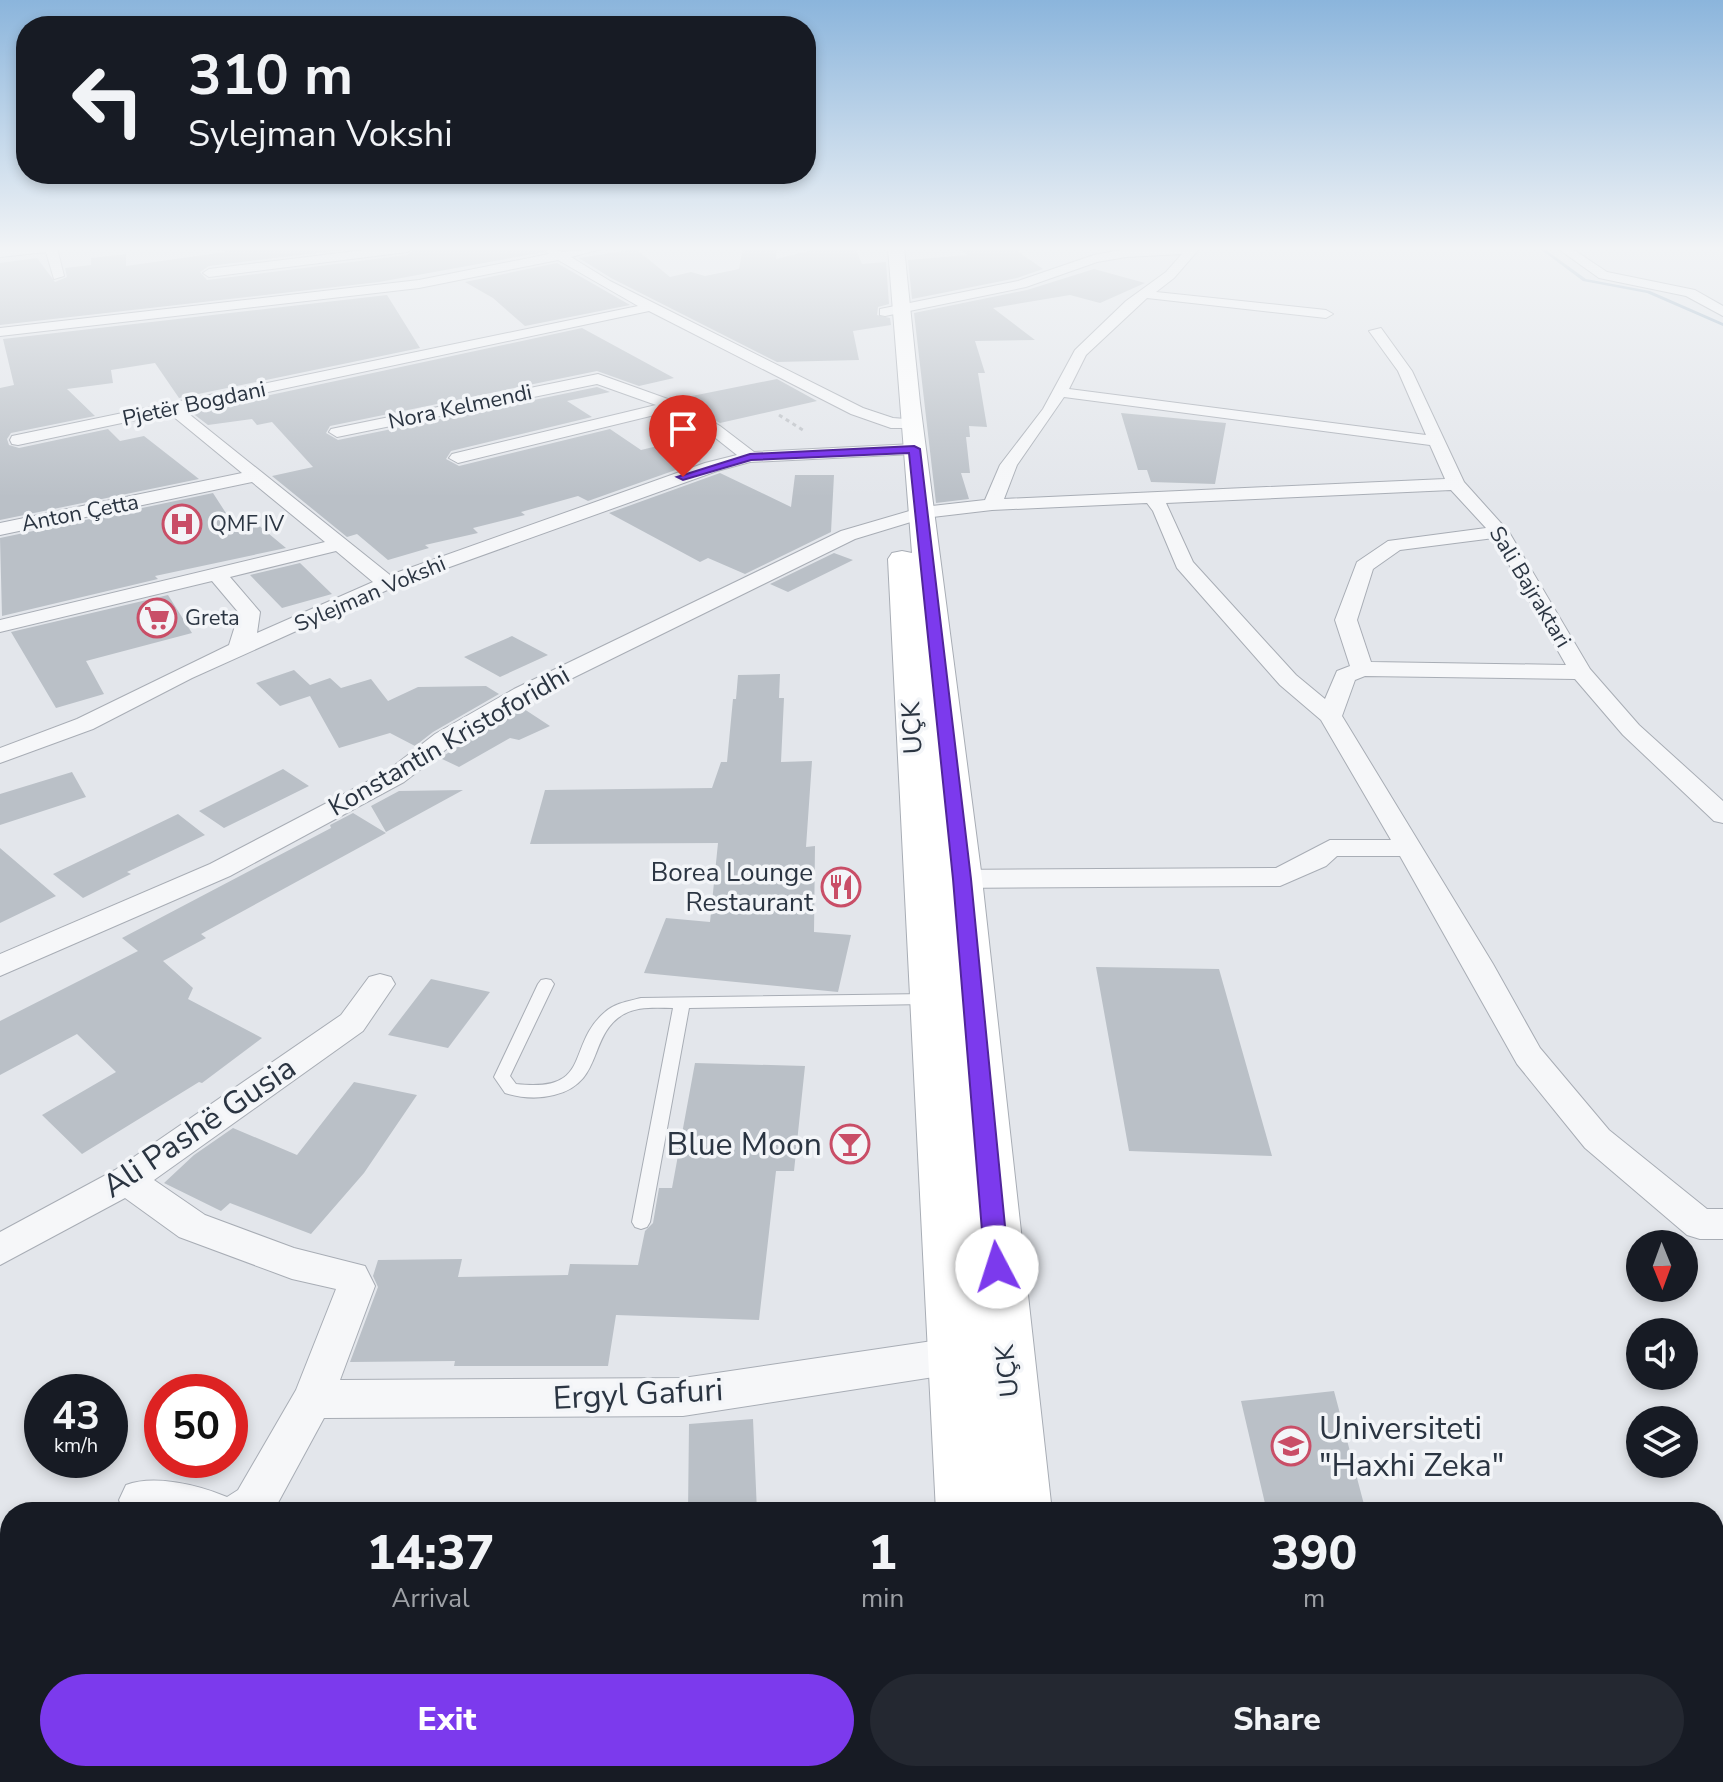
<!DOCTYPE html>
<meta charset="utf-8">
<style>
body{margin:0;font-family:"Nunito Sans",sans-serif;background:#242831;color:#f1f3f6;height:100vh;display:flex;flex-direction:column;font-size:30px;white-space:nowrap}
*{box-sizing:border-box;margin:0}
p{font-size:26px;color:#9ea1a6}
.icon{flex:none;width:44px;height:44px;fill:none;stroke:currentColor;stroke-width:2;stroke-linecap:round;stroke-linejoin:round}
.map{position:relative;flex:1;overflow:hidden}
.side{position:absolute;left:0px;top:1502px;width:1724px;height:280px;display:flex;flex-direction:column;background:#171b24;border-radius:32px 32px 0 0;box-shadow:0 4px 12px #0003}
.side>*{flex:none}
.hud{position:absolute;left:16px;top:16px;width:800px;height:168px;border-radius:32px;box-shadow:0 4px 12px #0003;background:#171b24;color:#f1f3f6;overflow:hidden}
.needle{width:52px;rotate:179deg}
.controls{position:absolute;left:1626px;top:1230px;display:grid;gap:16px}
.controls a{display:grid;place-items:center;width:72px;height:72px;border-radius:50%;background:#171b24;box-shadow:0 4px 12px #0003;font-size:40px}
.speed{position:absolute;left:24px;top:1374px;display:flex;gap:16px;font-size:40px;font-weight:700;text-align:center}
.speed>*{display:grid;place-content:center;width:104px;height:104px;border-radius:50%;background:#171b24;box-shadow:0 4px 12px #0003;line-height:1}
.speed small{font-size:20px;font-weight:400}
.speed .limit{border:12px solid #d22;background:#fff;color:#111}
.pin{position:absolute;display:grid;place-items:center;width:68px;height:68px;color:#fff;margin:-82px -34px;border-radius:50% 50% 50% 0;rotate:-45deg;box-shadow:0 0 8px #0007}
.pin .icon{rotate:45deg}
.me{position:absolute;width:88px;margin:-44px;rotate:355deg;stroke-linejoin:round;filter:drop-shadow(0 0 6px #0008)}
.turn{display:flex;align-items:center;gap:28px;height:168px;padding:0 40px;font-size:36px}
.turn .icon{width:104px;height:104px;stroke-width:2.5}
.turn b{display:block;font-size:56px;line-height:68px}
.eta{display:flex;justify-content:space-evenly;align-items:center;height:136px;text-align:center}
.eta b{font-size:48px;font-weight:800;line-height:56px}
.cta{display:flex;gap:16px;margin-top:auto;padding:16px 40px}
.cta a{flex:1;height:92px;border-radius:48px;background:#7c3aed;color:#fff;font-size:32px;font-weight:800;line-height:92px;text-align:center}
.cta a+a{background:#242831;color:#f1f3f6}
.map>svg:first-child{display:block}
.lines{fill:none;stroke-linecap:round;stroke-linejoin:round}
.stream{fill:#a0b6c9;fill-rule:evenodd}
.building{fill:#bac0c7}
.service-casing{stroke:#a8adb5;stroke-width:2}
.minor-casing{stroke:#a8adb5;stroke-width:2}
.secondary-casing{stroke:#a8adb5;stroke-width:2}
.path{stroke:#bdc1c6;stroke-width:3;stroke-dasharray:4 4;stroke-linecap:butt}
.service{fill:#f6f7f9;fill-rule:evenodd}
.minor{fill:#f6f7f9;fill-rule:evenodd}
.secondary{fill:#fff;fill-rule:evenodd}
.route{fill:#7c3aed;stroke:#51269a;stroke-width:2}
.labels{text-anchor:middle;dominant-baseline:central;stroke-width:7;stroke-linejoin:round;paint-order:stroke}
.far-street-label{font-size:22px;fill:#2b3542;stroke:#f3f5f8}
.far-poi-label{font-size:22px;fill:#2b3542;stroke:#f3f5f8;text-anchor:start}
.street-label{font-size:26px;fill:#2b3542;stroke:#f3f5f8}
.poi-label{font-size:26px;fill:#2b3542;stroke:#f3f5f8;text-anchor:end}
.near-street-label{font-size:32px;fill:#2b3542;stroke:#f3f5f8}
.near-poi-label{font-size:32px;fill:#2b3542;stroke:#f3f5f8;text-anchor:end}
</style>
<div class="map">
<svg width="1723" height="1782" viewBox="0 0 1723 1782">
<rect width="100%" height="100%" fill="#e3e6eb"/>
<g class="lines">
<!-- stream -->
<path class="stream" d="M1539 248H1543L1586 279 1650 291 1723 323V326L1647 293 1583 281Z"/>
</g>
<!-- building -->
<path class="building" d="M219 248H359L209 266 200 272 207 280 407 255 416 248H546L544 252 379 282 0 325V263L37 258 55 282 67 277 65 268 91 265V258L126 254V266L225 252Z
M743 248H777L776 259 821 248H855L862 264 886 262 889 304 878 307 877 315 890 318 891 325 853 331 859 360 777 362 611 278 579 258 636 249 670 277 691 272 705 276 739 269Z
M957 248H1013L1043 269 1017 278 912 299 908 260 968 255Z
M557 263 630 305 525 326 493 298 465 282Z
M1094 269 1145 283 1100 303 1070 295 993 308 1035 340 975 341 985 373H978L987 427 969 426 970 437H966L970 473H961L969 499 936 503 914 313 1027 290Z
M387 295 420 348 179 398 155 363 111 370 113 383 67 389 95 416 11 433 7 439 9 445 19 448 108 429 120 441 144 436 199 479 0 520V388L14 385 3 339Z
M582 328 674 378 639 386 597 371 330 426 326 433 338 440 597 387 610 392 567 401 592 417 451 451 446 459 459 466 610 429 641 450 674 442 701 461 588 501 578 496 521 512 525 515 473 528 478 533 425 545 429 548 388 560 357 534 347 537 272 476 313 467 272 422 257 425 252 419 208 425 191 412Z
M777 379 817 401 720 423 677 399Z
M1121 413 1226 423 1215 484 1151 482 1147 470H1138Z
M720 473 791 507 795 475H834L831 532 745 574 708 558 700 562 609 513Z
M213 493 233 524 251 519 286 548 155 576 158 579 2 616 0 538Z
M834 553 853 560 788 592 770 584Z
M300 563 332 594 282 608 250 575Z
M168 595 192 633 86 661 104 694 56 708 11 632Z
M512 636 548 655 500 677 464 657Z
M294 670 310 685 330 678 341 688 371 679 388 701 418 687 486 686 499 694 433 732 415 746 390 733 339 748 310 696 280 706 256 683Z
M780 674 779 698H784L781 762 812 761 806 847 815 846 814 932 851 935 838 992 644 973 666 918 710 922 718 843 530 844 545 790 712 788 721 762H727L733 699H736L738 675Z
M521 707 550 726 519 740 510 738 459 767 440 758Z
M283 769 309 786 224 828 199 811Z
M72 772 86 797 0 825V794Z
M463 790 386 832 371 806 399 791Z
M353 813 386 833 201 934 206 938 163 961 193 988 188 999 262 1038 202 1083 199 1082 82 1154 42 1115 116 1072 77 1034 0 1075V1021L138 951 122 938 331 828 330 825Z
M178 814 205 835 127 872 131 874 83 898 53 874Z
M0 848 56 896 0 923Z
M1096 967 1219 969 1272 1156 1129 1151Z
M431 979 490 992 448 1048 388 1035Z
M695 1063 805 1066 794 1171H776L759 1320 616 1315 608 1366H454L455 1361 350 1362 378 1287 373 1276 378 1260 462 1259 458 1277 568 1275 570 1264 638 1265 645 1231 653 1223 659 1188H672Z
M354 1082 417 1095 364 1173 311 1234 230 1203 221 1211 164 1183 194 1155 233 1128 297 1155Z
M1334 1391 1366 1512H1267L1241 1401Z
M753 1419 757 1512H688L689 1424Z"/>
<g class="lines">
<defs>
<path id="service" d="M546 979 551 980 554 984 510 1076 516 1084C594 1093 565 1046 605 1012 615 1003 629 1001 641 998L926 994 931 995 934 999 931 1003 926 1004 689 1008 650 1222 647 1227 641 1229 635 1227 632 1222 673 1008C657 1008 639 1006 624 1014 587 1035 605 1083 554 1095 539 1099 521 1098 505 1093L494 1077 538 984 541 980Z"/>
<path id="minor" d="M16 248H57L64 276 54 279 46 252 0 257V249Z
M381 248H413L407 252 209 277 203 273 209 269Z
M551 248 562 252 605 248 571 257 610 281 863 408 893 418 918 420 920 423 912 428H891L851 414 649 311 184 410 390 575 705 463 737 455 708 432 671 411 458 463 449 458 452 454 656 405 597 384 337 437 329 432 331 429 598 374 679 403 720 426 754 452 914 444 922 449 914 454 750 462 717 471 394 587 192 678 93 729 0 763V748L77 719 229 645 239 613 212 581 0 632V620L325 542 252 482 0 535V523L242 473 169 413 18 445 12 444 10 440 12 436 638 306 558 260 419 288 0 336V328L419 280 549 254 546 251ZM336 551 373 582 257 633 260 612 230 577Z
M1200 248 1174 278 1156 292 1326 310 1333 314 1326 318 1147 298 1086 355 1069 389 1426 435 1398 371 1369 331 1381 328 1412 371 1464 482 1509 532 1590 669 1639 725 1723 801V823L1714 821 1623 735 1575 679 1365 676 1355 680 1342 716 1493 964 1540 1048 1609 1130 1707 1209H1723V1239H1700L1687 1235 1585 1148 1517 1064 1400 856H1337L1326 866 1280 886 947 888 937 885 933 879 937 873 947 870 1276 868 1330 840H1391L1321 720 1280 685 1177 568 1153 511 1147 503 992 510 924 518 855 539 530 699 453 744 404 782 230 876 0 976V954L210 864 386 772 435 734 514 689 841 531 923 507 985 500 1000 465 1043 409 1075 350 1126 301 1166 272 1182 254 1126 257 1097 262 1026 287 885 316 880 315V309L1018 281 1094 255 1126 249ZM1064 397 1430 445 1445 479 1004 499 1017 465ZM1451 490 1486 528 1388 541 1357 562 1335 620 1350 666 1337 671 1325 699 1296 675 1193 562 1166 503ZM1494 538 1566 665 1371 662 1357 620 1373 569 1400 550Z
M1557 248H1571L1607 272 1695 290 1723 306V316L1686 296 1599 278Z
M380 974 391 977 395 984 363 1031 154 1180 205 1215 294 1248 365 1266 375 1286 340 1380 683 1378 966 1336 980 1342 986 1354 980 1366 966 1372 683 1416 324 1418 273 1512H124L119 1500 126 1485C154 1474 199 1485 227 1497L238 1490 296 1390 336 1289 292 1279 179 1237 125 1198 0 1265V1232L115 1170 341 1015 369 977Z
M1723 1587V1633L1714 1634V1588Z"/>
<path id="secondary" d="M888 248H904L920 403 982 879 1052 1512H936L888 559 892 553 902 551 912 553Z
M943 1772H1084L1085 1782H944Z"/>
</defs>
<!-- service casing -->
<use href="#service" class="service-casing"/>
<!-- minor casing -->
<use href="#minor" class="minor-casing"/>
<!-- secondary casing -->
<use href="#secondary" class="secondary-casing"/>
<!-- path -->
<path class="path" d="M779 415 806 432"/>
<!-- service -->
<use href="#service" class="service"/>
<!-- minor -->
<use href="#minor" class="minor"/>
<!-- secondary -->
<use href="#secondary" class="secondary"/>
</g>
<!-- sky -->
<linearGradient id="sky" x2="0" y2="1"><stop stop-color="#8bb5dc"/><stop offset="0.5" stop-color="#f2f4f6"/><stop offset="1" stop-color="#f2f4f6" stop-opacity="0"/></linearGradient>
<rect width="1723" height="497" fill="url(#sky)"/>
<!-- route -->
<path class="route" d="M914 446 920 449 971 879 1009 1267 1005 1274 997 1277 988 1274 985 1267 953 879 909 453 751 460 683 480 677 477 750 454Z"/>
<!-- icons -->
<defs>
<symbol id="hospital-ring" viewBox="-11 -11 22 22"><circle r="9.5" fill="#f3f5f8" stroke="#c94e67" stroke-width="1.5"/><path d="M-5-5h3v3.5h4V-5h3V5h-3V1.5h-4V5h-3Z" fill="#c94e67"/></symbol>
<symbol id="supermarket-ring" viewBox="-11 -11 22 22"><circle r="9.5" fill="#f3f5f8" stroke="#c94e67" stroke-width="1.5"/><path d="M-6-5.5h2.5l.6 2H6L4.5 2H-2.5L-4.4-4H-6ZM-1.5 3.2a1.3 1.3 0 1 0 .1 0ZM3 3.2a1.3 1.3 0 1 0 .1 0Z" fill="#c94e67"/></symbol>
<symbol id="restaurant-ring" viewBox="-11 -11 22 22"><circle r="9.5" fill="#f3f5f8" stroke="#c94e67" stroke-width="1.5"/><path d="M-5-6h1v4h1v-4h1v4h1v-4h1v5L-1.5 .5V6h-2V.5L-5-1ZM5-6V6H3V1.5H1.5Q1.5-4 5-6Z" fill="#c94e67"/></symbol>
<symbol id="bar-ring" viewBox="-11 -11 22 22"><circle r="9.5" fill="#f3f5f8" stroke="#c94e67" stroke-width="1.5"/><path d="M-6-5H6L.8 .8V4.5H3.5V6h-7V4.5H-.8V.8Z" fill="#c94e67"/></symbol>
<symbol id="university-ring" viewBox="-11 -11 22 22"><circle r="9.5" fill="#f3f5f8" stroke="#c94e67" stroke-width="1.5"/><path d="M0-5L7-2L0 1L-7-2ZM-4 1L0 2.5L4 1V4Q0 6-4 4Z" fill="#c94e67"/></symbol>
</defs>
<g fill-rule="evenodd">
<use href="#hospital-ring" x="160" y="502" width="44" height="44"/>
<use href="#supermarket-ring" x="135" y="596" width="44" height="44"/>
<use href="#restaurant-ring" x="819" y="865" width="44" height="44"/>
<use href="#bar-ring" x="828" y="1122" width="44" height="44"/>
<use href="#university-ring" x="1269" y="1424" width="44" height="44"/>
</g>
<g class="labels">
<!-- far-street labels -->
<g class="far-street-label">
<text transform="translate(194 404) rotate(-12)">Pjetër Bogdani</text>
<text transform="translate(460 407) rotate(-12)">Nora Kelmendi</text>
<text transform="translate(80 513) rotate(-11)">Anton Çetta</text>
<text transform="translate(1530 587) rotate(59)">Sali Bajraktari</text>
<text transform="translate(370 594) rotate(-23)">Sylejman Vokshi</text>
</g>
<!-- far-poi labels -->
<g class="far-poi-label">
<text x="210" y="524">QMF IV</text>
<text x="185" y="618">Greta</text>
</g>
<!-- street labels -->
<g class="street-label">
<text transform="translate(912 728) rotate(-93)">UÇK</text>
<text transform="translate(449 741) rotate(-30)">Konstantin Kristoforidhi</text>
<text transform="translate(1007 1371) rotate(-96)">UÇK</text>
</g>
<!-- poi labels -->
<g class="poi-label">
<text x="813" y="872">Borea Lounge<tspan x="813" dy="30">Restaurant</tspan></text>
</g>
<!-- near-street labels -->
<g class="near-street-label">
<text transform="translate(199 1127) rotate(-34)">Ali Pashë Gusia</text>
<text transform="translate(638 1394) rotate(-3)">Ergyl Gafuri</text>
</g>
<!-- near-poi labels -->
<g class="near-poi-label">
<text x="822" y="1144">Blue Moon</text>
<text x="1319" y="1428" text-anchor="start">Universiteti<tspan x="1319" dy="37">"Haxhi Zeka"</tspan></text>
</g>
</g>
</svg>
<div class="controls">
<a><svg class="needle" viewBox="-14 -14 28 28"><path d="M0-13l5 13h-10z" fill="#e53935"/><path d="M0 13l5-13h-10z" fill="#9ea1a6"/></svg></a>
<a><svg class="icon" aria-label="sound" viewBox="0 0 24 24"><path d="M4 9h4l5-4v14l-5-4H4zM17 9q2 3 0 6"/></svg></a>
<a><svg class="icon" aria-label="layers" viewBox="0 0 24 24"><path d="M12 4l9 5-9 5-9-5zM3 14l9 5 9-5"/></svg></a>
</div>
<div class="speed"><div>43<small>km/h</small></div><div class="limit">50</div></div>
<div class="pin" style="left:683px;top:477px;background:#d93025"><svg class="icon" aria-label="arrive" viewBox="0 0 24 24"><path d="M6 21V4h12l-3 4 3 4H6"/></svg></div>
<svg class="me" style="left:997px;top:1267px" viewBox="-20 -20 40 40"><circle r="19" fill="#fff"/><path d="M0-13L10 11 0 6-10 11z" fill="#7c3aed"/></svg>
<div class="hud">
<div class="turn"><svg class="icon" aria-label="left" viewBox="0 0 24 24"><path d="M17 20v-9H6M10 6l-5 5 5 5"/></svg><div><b>310 m</b>Sylejman Vokshi</div></div>
</div>
<section class="side">
<div class="eta">
<div><b>14:37</b><p>Arrival</p></div>
<div><b>1</b><p>min</p></div>
<div><b>390</b><p>m</p></div>
</div>
<div class="cta"><a>Exit</a><a>Share</a></div>
</section>
</div>
